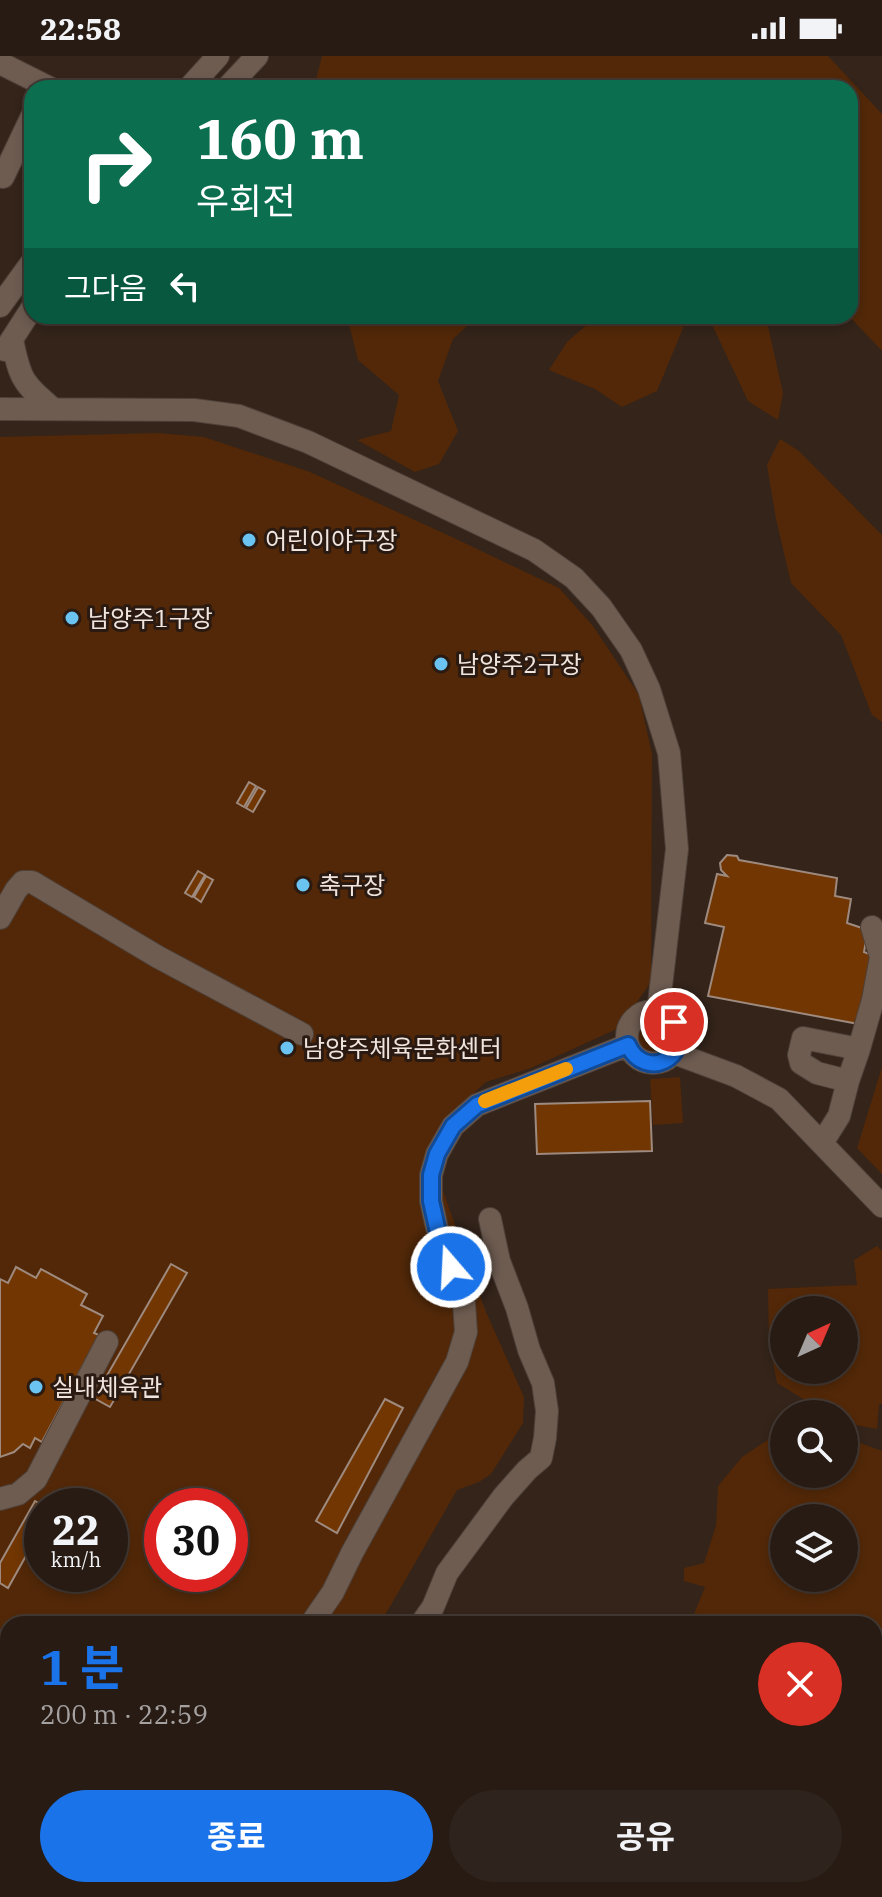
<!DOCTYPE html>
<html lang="ko">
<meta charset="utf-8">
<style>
body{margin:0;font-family:"IBM Plex Serif","Noto Sans KR",serif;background:#2f241d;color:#f1f3f6;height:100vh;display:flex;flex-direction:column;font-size:30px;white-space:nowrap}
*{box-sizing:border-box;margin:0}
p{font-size:26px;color:#a4a1a0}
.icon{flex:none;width:44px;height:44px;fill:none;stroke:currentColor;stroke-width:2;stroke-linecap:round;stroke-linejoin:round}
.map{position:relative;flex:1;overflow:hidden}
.side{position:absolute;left:0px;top:1560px;width:882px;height:282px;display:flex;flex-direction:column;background:#271b14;border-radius:24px 24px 0 0;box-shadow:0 4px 12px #0003,0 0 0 2px #433934}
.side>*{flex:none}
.hud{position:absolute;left:24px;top:24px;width:834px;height:244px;border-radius:24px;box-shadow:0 4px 12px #0003,0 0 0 2px #433934;background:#0b6e4f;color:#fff;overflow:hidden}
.needle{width:52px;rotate:44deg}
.tools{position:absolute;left:770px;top:1240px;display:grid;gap:16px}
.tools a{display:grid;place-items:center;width:88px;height:88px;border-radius:50%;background:#271b14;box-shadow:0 4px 12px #0003,0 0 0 2px #433934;font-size:40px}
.speed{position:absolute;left:24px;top:1432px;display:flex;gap:16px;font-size:40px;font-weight:700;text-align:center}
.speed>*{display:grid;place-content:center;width:104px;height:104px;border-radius:50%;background:#271b14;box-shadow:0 4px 12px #0003,0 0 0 2px #433934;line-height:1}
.speed small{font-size:20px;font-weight:400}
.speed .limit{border:12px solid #d22;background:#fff;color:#111}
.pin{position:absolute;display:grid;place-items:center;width:68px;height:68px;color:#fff;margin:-34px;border:4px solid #fff;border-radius:50%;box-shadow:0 2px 8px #0007}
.me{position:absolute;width:88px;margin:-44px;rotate:341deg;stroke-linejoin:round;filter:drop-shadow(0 0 6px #0008)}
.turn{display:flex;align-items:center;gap:28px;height:168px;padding:0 40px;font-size:36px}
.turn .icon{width:104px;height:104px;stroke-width:2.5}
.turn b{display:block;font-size:56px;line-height:68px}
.then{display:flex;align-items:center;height:76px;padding:0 40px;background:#0003;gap:16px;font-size:30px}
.round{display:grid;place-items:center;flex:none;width:84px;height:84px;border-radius:42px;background:#2f241d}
.overview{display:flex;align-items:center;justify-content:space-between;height:136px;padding:0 40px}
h1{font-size:48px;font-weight:700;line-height:60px;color:#1a73e8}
.button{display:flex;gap:16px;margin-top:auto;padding:16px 40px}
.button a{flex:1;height:92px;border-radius:48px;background:#1a73e8;color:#fff;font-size:32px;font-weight:700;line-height:92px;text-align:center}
.button a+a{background:#2f241d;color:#f1f3f6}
.status{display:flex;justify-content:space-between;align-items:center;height:56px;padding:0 40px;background:#271b14;direction:ltr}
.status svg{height:22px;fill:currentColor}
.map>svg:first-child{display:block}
.green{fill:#522808;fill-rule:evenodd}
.building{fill:#713602;stroke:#9e8a7e;stroke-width:2}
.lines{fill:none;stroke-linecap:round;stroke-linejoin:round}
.minor-casing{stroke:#4e4139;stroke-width:24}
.minor{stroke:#6e5c51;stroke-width:22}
.route-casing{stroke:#114b97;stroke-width:20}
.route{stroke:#1a73e8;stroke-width:14}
.slow{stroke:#f59e0b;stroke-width:14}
.poi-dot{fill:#6ac3f1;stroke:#2a1a11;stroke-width:3}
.labels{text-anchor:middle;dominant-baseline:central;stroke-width:6;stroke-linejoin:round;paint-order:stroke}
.poi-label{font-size:24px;fill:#efe4de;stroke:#2a1a11;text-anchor:start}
</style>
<div class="status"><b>22:58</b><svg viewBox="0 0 49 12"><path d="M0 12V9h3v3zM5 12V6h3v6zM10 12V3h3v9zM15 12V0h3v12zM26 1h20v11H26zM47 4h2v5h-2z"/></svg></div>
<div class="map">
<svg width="882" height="1841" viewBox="0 0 882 1841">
<rect width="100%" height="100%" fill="#34241a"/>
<!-- green -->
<path class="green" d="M322 0H828L882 58V295L849 260 850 32H314Z
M347 260H493L495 266 469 268 453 283 438 325 458 375 439 408 415 416 357 384 391 375 399 339 358 304Z
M597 260H688L657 335 622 351 595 333 549 314 567 286Z
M708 260H764L767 266 783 337 778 364 748 345Z
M157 377 204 381 310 416 452 481 559 532 593 570 639 639 652 698 651 926 619 972 531 1012 486 1026 461 1049 430 1098 486 1256 524 1341 523 1367 491 1418 479 1426 457 1434 380 1568H8V1639L0 1634V381ZM42 1450H110V1518H42ZM162 1450H230V1518H162Z
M780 383 799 395 882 479V666L872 659 841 579 791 527 776 463 767 409Z
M639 981a15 15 0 1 1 30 0a15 15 0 1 1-30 0Z
M882 1011V1118L857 1092Z
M680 1021 683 1067 653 1069 650 1023Z
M877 1190 882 1195V1347L879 1349 877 1373 844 1367V1358H828L777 1327 769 1285 768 1233 857 1229 854 1204ZM784 1254H844V1314H784Z
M784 1373V1418H844V1381L882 1395V1841H583L586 1834H874V1568H690L705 1531 684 1525V1512L704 1507 716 1470 718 1430 742 1401ZM784 1462H844V1522H784Z
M0 1638 8 1644V1834H32L25 1841H0Z"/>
<!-- building -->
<path class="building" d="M249 726 256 730 244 751 237 747Z
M258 731 265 735 253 756 246 752Z
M727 799 737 800 739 804 837 822 835 840 851 843 847 867 868 874 864 896 875 900 864 969 708 940 724 871 705 867 717 818 727 820 721 814 720 807Z
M198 815 205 819 192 841 185 837Z
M206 820 213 824 201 846 194 841Z
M650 1045 652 1095 537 1098 535 1048Z
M171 1208 187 1217 110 1351 94 1342Z
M16 1211 36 1222 41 1213 87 1238 81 1249 103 1260 94 1277 99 1279 42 1386 35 1382 30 1392 23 1388 14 1396 0 1401V1223L8 1227Z
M385 1343 403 1352 337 1477 316 1465Z
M35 1445 44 1450H42V1471L8 1532 0 1527V1507Z"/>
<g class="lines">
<defs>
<path id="minor" d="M0 7 50 32
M189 32 218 0
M227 32 257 0
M3 121 32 60
M0 250 32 206
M12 283C20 324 23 327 53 353
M5 294 32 252
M0 353 194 354 239 360 308 386 534 494 574 522 601 551 631 594 649 633 669 697 677 793 658 956
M0 862 16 834 23 826H32L158 901 302 978
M627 981a26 26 0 1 1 52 0a26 26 0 1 1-52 0Z
M803 982 859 993 848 1025 817 1017 801 1007 799 999Z
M859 993 873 944 881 901 872 871
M674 997 736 1020 779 1043 882 1150
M822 1087 839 1060 848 1025
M0 1443 18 1438 36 1423 107 1286
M311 1568 333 1536 352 1497 457 1306 466 1276 464 1247 437 1172 431 1145V1119L437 1098 453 1070 477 1049 628 989
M421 1568 433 1551 447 1517 503 1441 527 1414 541 1402 545 1382 547 1355 543 1327 529 1294 517 1252 499 1205 490 1163
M0 1585 8 1590
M505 1834V1841"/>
</defs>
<!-- minor casing -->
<use href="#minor" class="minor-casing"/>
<!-- minor -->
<use href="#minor" class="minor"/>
</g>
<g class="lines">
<defs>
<path id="route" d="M451 1211 437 1172 431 1145V1119L437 1098 453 1070 477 1049 628 989C644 1025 693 1003 674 966"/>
</defs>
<!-- route casing -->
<use href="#route" class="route-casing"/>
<!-- route -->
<use href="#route" class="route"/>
<!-- slow -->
<path class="slow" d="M485 1045 566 1013"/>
</g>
<!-- markers -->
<g class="poi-dot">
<circle cx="249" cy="484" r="8"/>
<circle cx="72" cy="562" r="8"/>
<circle cx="441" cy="608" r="8"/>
<circle cx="303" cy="829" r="8"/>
<circle cx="287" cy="992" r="8"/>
<circle cx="36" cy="1331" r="8"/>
</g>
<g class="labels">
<!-- poi labels -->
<g class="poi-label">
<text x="265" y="484">어린이야구장</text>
<text x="88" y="562">남양주1구장</text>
<text x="457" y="608">남양주2구장</text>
<text x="319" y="829">축구장</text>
<text x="303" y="992">남양주체육문화센터</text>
<text x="52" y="1331">실내체육관</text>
</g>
</g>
</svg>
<div class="tools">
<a><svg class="needle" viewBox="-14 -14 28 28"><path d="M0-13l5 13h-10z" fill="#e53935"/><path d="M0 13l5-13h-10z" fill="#a4a1a0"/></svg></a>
<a><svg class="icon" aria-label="search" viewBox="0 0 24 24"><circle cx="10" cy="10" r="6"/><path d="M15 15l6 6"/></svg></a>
<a><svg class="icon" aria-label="layers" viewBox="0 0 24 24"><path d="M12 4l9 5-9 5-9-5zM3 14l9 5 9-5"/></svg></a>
</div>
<div class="speed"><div>22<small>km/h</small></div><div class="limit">30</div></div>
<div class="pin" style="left:674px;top:966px;background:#d93025"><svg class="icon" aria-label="arrive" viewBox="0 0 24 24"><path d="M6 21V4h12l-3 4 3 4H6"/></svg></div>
<svg class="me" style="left:451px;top:1211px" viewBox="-20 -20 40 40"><circle r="17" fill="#1a73e8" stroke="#fff" stroke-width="3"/><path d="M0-11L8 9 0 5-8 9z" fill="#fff"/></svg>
<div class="hud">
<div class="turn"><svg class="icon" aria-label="right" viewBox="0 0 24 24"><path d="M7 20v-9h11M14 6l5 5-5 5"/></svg><div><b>160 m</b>우회전</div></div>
<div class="then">그다음<svg class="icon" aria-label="left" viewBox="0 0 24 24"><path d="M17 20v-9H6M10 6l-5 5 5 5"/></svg></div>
</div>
<section class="side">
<div class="overview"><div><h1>1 분</h1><p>200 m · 22:59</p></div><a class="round" style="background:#d93025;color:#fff"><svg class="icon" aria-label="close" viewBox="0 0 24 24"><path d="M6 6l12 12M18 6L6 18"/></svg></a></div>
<div class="button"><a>종료</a><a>공유</a></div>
</section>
</div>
